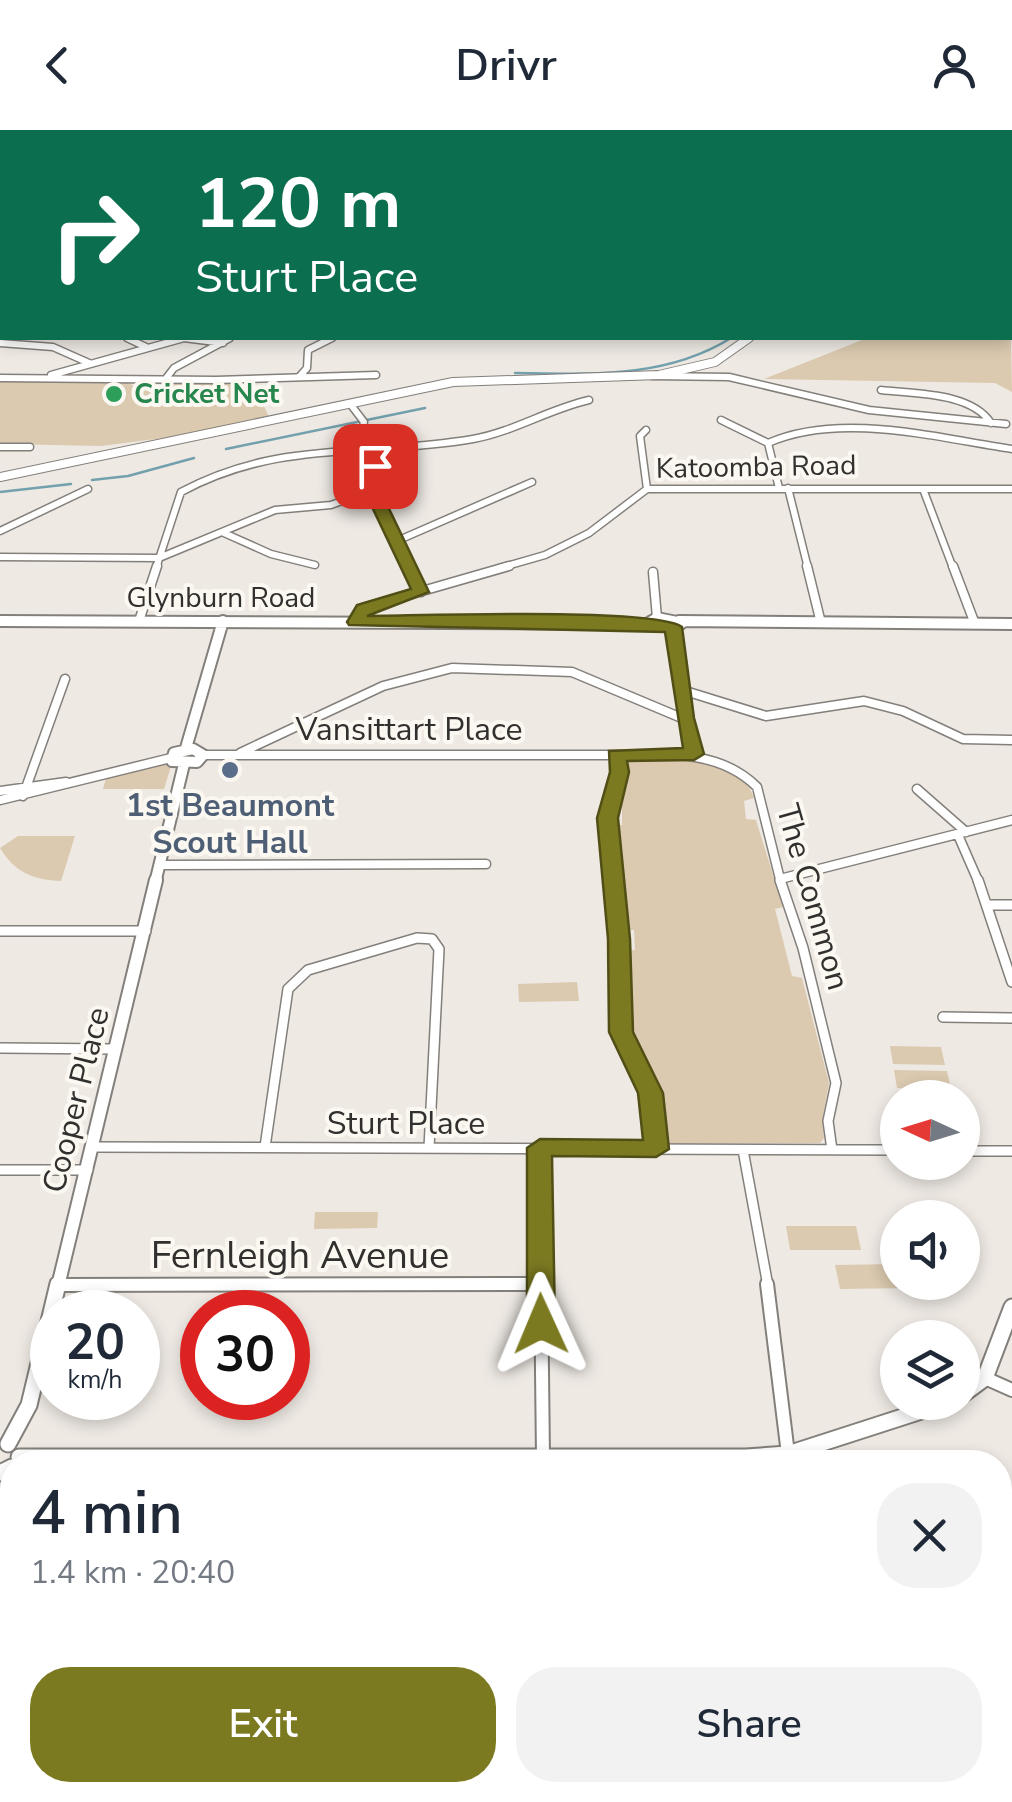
<!DOCTYPE html>
<meta charset="utf-8">
<style>
body{margin:0;font-family:"Nunito Sans",sans-serif;background:#f2f2f3;color:#1f2937;height:100vh;display:flex;flex-direction:column;font-size:38px;white-space:nowrap}
*{box-sizing:border-box;margin:0}
p{font-size:32px;color:#747a83}
.icon{flex:none;width:55px;height:55px;fill:none;stroke:currentColor;stroke-width:2;stroke-linecap:round;stroke-linejoin:round}
.map{position:relative;flex:1;overflow:hidden}
.panel{position:absolute;left:0px;top:1320px;width:1012px;height:352px;display:flex;flex-direction:column;background:#fff;border-radius:40px 40px 0 0;box-shadow:0 5px 15px #0003}
.panel>*{flex:none}
.top-card{position:absolute;left:0px;top:0px;width:1012px;height:210px;box-shadow:0 5px 15px #0003;background:#0b6e4f;color:#fff;overflow:hidden}
.needle{width:65px;rotate:274deg}
.tools{position:absolute;left:880px;top:950px;display:grid;gap:20px}
.tools a{display:grid;place-items:center;width:100px;height:100px;border-radius:50%;background:#fff;box-shadow:0 5px 15px #0003;font-size:50px}
.speed{position:absolute;left:30px;top:1160px;display:flex;gap:20px;font-size:50px;font-weight:700;text-align:center}
.speed>*{display:grid;place-content:center;width:130px;height:130px;border-radius:50%;background:#fff;box-shadow:0 5px 15px #0003;line-height:1}
.speed small{font-size:25px;font-weight:400}
.speed .limit{border:15px solid #d22;background:#fff;color:#111}
.pin{position:absolute;display:grid;place-items:center;width:85px;height:85px;color:#fff;margin:-42px;border-radius:20px;box-shadow:0 5px 15px #0006}
.me{position:absolute;width:110px;margin:-55px;rotate:359deg;stroke-linejoin:round;filter:drop-shadow(0 0 8px #0008)}
.turn{display:flex;align-items:center;gap:35px;height:210px;padding:0 30px;font-size:45px}
.turn .icon{width:130px;height:130px;stroke-width:2.5}
.turn b{display:block;font-size:70px;line-height:85px}
.round{display:grid;place-items:center;flex:none;width:105px;height:105px;border-radius:40px;background:#f2f2f3}
.head{display:flex;align-items:center;justify-content:space-between;height:170px;padding:0 30px}
h1{font-size:60px;font-weight:600;line-height:75px}
.primary-button{display:flex;gap:20px;margin-top:auto;padding:20px 30px}
.primary-button a{flex:1;height:115px;border-radius:40px;background:#7c7a21;color:#fff;font-size:40px;font-weight:600;line-height:115px;text-align:center}
.primary-button a+a{background:#f2f2f3;color:#1f2937}
header{display:flex;justify-content:space-between;align-items:center;height:130px;padding:0 30px;background:#fff;font-size:45px;font-weight:600}
.map>svg:first-child{display:block}
.green{fill:#dbcab0}
.forest{fill:#baa482}
.lines{fill:none;stroke-linecap:round;stroke-linejoin:round}
.stream{stroke:#72a0ad;stroke-width:2.5}
.minor-far3-casing{stroke:#837f7a;stroke-width:9}
.minor-far2-casing{stroke:#837f7a;stroke-width:11}
.minor-far1-casing{stroke:#837f7a;stroke-width:12}
.minor-casing{stroke:#837f7a;stroke-width:16}
.tertiary-far3-casing{stroke:#837f7a;stroke-width:10}
.tertiary-far2-casing{stroke:#837f7a;stroke-width:14}
.tertiary-far1-casing{stroke:#837f7a;stroke-width:16}
.tertiary-casing{stroke:#837f7a;stroke-width:19}
.secondary-casing{stroke:#837f7a;stroke-width:4}
.minor-far3{stroke:#fff;stroke-width:6}
.minor-far2{stroke:#fff;stroke-width:8}
.minor-far1{stroke:#fff;stroke-width:9}
.minor{stroke:#fff;stroke-width:12}
.tertiary-far3{stroke:#fff;stroke-width:8}
.tertiary-far2{stroke:#fff;stroke-width:10}
.tertiary-far1{stroke:#fff;stroke-width:12}
.tertiary{stroke:#fff;stroke-width:15}
.secondary{fill:#fff;fill-rule:evenodd}
.route{fill:#7c7a21;stroke:#514f15;stroke-width:2.5}
.leisure-dot{fill:#2e9e5b;stroke:#fbf7f1;stroke-width:4}
.service-dot{fill:#5c6f8a;stroke:#fbf7f1;stroke-width:4}
.labels{text-anchor:middle;dominant-baseline:central;stroke-width:8;stroke-linejoin:round;paint-order:stroke}
.far-leisure-label{font-size:28px;font-weight:bold;fill:#27864d;stroke:#fbf7f1;text-anchor:start}
.far-street-label{font-size:28px;fill:#31302e;stroke:#fbf7f1}
.street-label{font-size:32px;fill:#31302e;stroke:#fbf7f1}
.service-label{font-size:32px;font-weight:bold;fill:#4e5e75;stroke:#fbf7f1}
.near-street-label{font-size:38px;fill:#31302e;stroke:#fbf7f1}
</style>
<header><svg class="icon" aria-label="back" viewBox="0 0 24 24"><path d="M15 5l-7 7 7 7"/></svg>Drivr<svg class="icon" aria-label="person" viewBox="0 0 24 24"><circle cx="12" cy="8" r="4"/><path d="M4 21q1-7 8-7t8 7"/></svg></header>
<div class="map">
<svg width="1012" height="1672" viewBox="0 0 1012 1672">
<rect width="100%" height="100%" fill="#eee9e3"/>
<!-- green -->
<path class="green" d="M700 0H1012V85L1010 2Z
M1010 156 1012 262 995 253 764 249 867 208H1010Z
M115 247 139 258 239 247 259 265 269 287 179 306 101 316 0 314V248Z
M623 631C663 631 738 620 754 668L744 671 746 689 756 690 783 777 775 779 792 846 802 848 829 953 822 991 824 1008 820 1013 658 1014 655 961 625 889 626 821 635 820 634 800H624L613 695H622V679L615 677 625 645Z
M164 633H172L164 659H103L106 648Z
M18 706H75L61 751C34 750 14 742 0 718Z
M577 852 579 871 519 872 518 854Z
M890 916 941 917 945 935 893 934Z
M894 940 947 941 951 959 897 958Z
M315 1082H378L377 1098 314 1099Z
M786 1096H856L861 1120H790Z
M897 1134 898 1152 908 1153 909 1158 840 1159 835 1135Z
M0 1459H12V1596H0Z"/>
<!-- forest -->
<path class="forest" d="M87 0H684L686 2H74Z"/>
<g class="lines">
<!-- stream -->
<path class="stream" d="M21 2 37 0
M900 2 906 0
M515 243C590 244 665 249 731 208
M226 319 425 278
M92 350 128 346 194 328
M0 362 71 354"/>
<defs>
<path id="minor-far3" d="M127 208 146 217
M0 213 53 217 89 233
M51 245 184 208 223 213
M652 246 729 247 869 280 1006 294
M167 247 174 238 230 208
M299 247 307 238 308 220 332 208
M0 248 216 250 376 245
M881 260C914 264 971 262 991 293
M351 275 364 292 358 316
M721 290 768 313
M646 300 640 306 647 359
M0 317H30
M370 320 380 349 372 360 410 438
M779 358 768 313C840 281 937 308 1012 319
M788 358 808 438
M923 359 953 438
M0 401 88 359
M224 403 271 424 315 435
M399 410 532 352
M0 427 159 428 275 380 331 375 372 360
M156 438 181 362C279 309 369 327 473 309 513 302 549 279 589 270
M500 438 545 425 589 403 647 359H1012"/>
<path id="minor-far2" d="M408 436 421 462
M807 436 821 493
M953 436 975 494
M653 442 657 488
M139 491 157 436
M355 491 363 478 509 436
M673 497 689 617 694 624
M682 560 766 586 864 571 903 581 963 609 1012 610
M240 623 383 556 452 538 572 542 684 589
M203 625H616
M917 659 966 702
M0 661 66 652
M23 666 65 549
M0 670 171 628
M958 705 979 753
M162 735 486 734
M780 749 1012 690
M614 753 608 687 619 641 616 625C665 624 719 619 757 657L781 753"/>
<path id="minor-far1" d="M614 750 621 902 651 963 656 1019
M780 750 803 818 836 953 828 991 832 1020
M978 750 1012 852
M988 775H1012
M0 801H146
M943 887 1012 888
M0 918 115 919
M94 1017 898 1020
M265 1017 288 859 308 840 417 808 432 809 439 819 429 1018
M540 1018 541 1156
M743 1020 768 1156
M962 1021H1012
M0 1040H88
M58 1155 541 1154"/>
<path id="minor" d="M541 1154 543 1328
M767 1154 789 1332
M58 1155 541 1154
M985 1248 1012 1260
M1000 1455H1012
M502 1660V1672
M737 1660 755 1672
M949 1660 951 1672
M140 1672 142 1660
M635 1672 659 1660"/>
<path id="tertiary-far3" d="M0 347 453 252 659 245 715 232 749 208"/>
<path id="tertiary-far2" d="M657 488 682 493 673 497 650 492Z
M0 491 654 494
M679 491 1012 494
M186 618 223 491
M193 619 203 625 197 632 172 631 174 623Z
M155 753 184 634"/>
<path id="tertiary-far1" d="M58 1156 156 750"/>
<path id="tertiary" d="M962 1265 985 1248 1012 1177
M8 1314 29 1275 58 1154
M19 1327H746L788 1324 949 1272
M0 1343 12 1337"/>
<path id="secondary" d="M685 0H691L693 2H687Z
M0 70H2V74H0Z"/>
</defs>
<!-- minor-far3 casing -->
<use href="#minor-far3" class="minor-far3-casing"/>
<!-- minor-far2 casing -->
<use href="#minor-far2" class="minor-far2-casing"/>
<!-- minor-far1 casing -->
<use href="#minor-far1" class="minor-far1-casing"/>
<!-- minor casing -->
<use href="#minor" class="minor-casing"/>
<!-- tertiary-far3 casing -->
<use href="#tertiary-far3" class="tertiary-far3-casing"/>
<!-- tertiary-far2 casing -->
<use href="#tertiary-far2" class="tertiary-far2-casing"/>
<!-- tertiary-far1 casing -->
<use href="#tertiary-far1" class="tertiary-far1-casing"/>
<!-- tertiary casing -->
<use href="#tertiary" class="tertiary-casing"/>
<!-- secondary casing -->
<use href="#secondary" class="secondary-casing"/>
<!-- minor-far3 -->
<use href="#minor-far3" class="minor-far3"/>
<!-- minor-far2 -->
<use href="#minor-far2" class="minor-far2"/>
<!-- minor-far1 -->
<use href="#minor-far1" class="minor-far1"/>
<!-- minor -->
<use href="#minor" class="minor"/>
<!-- tertiary-far3 -->
<use href="#tertiary-far3" class="tertiary-far3"/>
<!-- tertiary-far2 -->
<use href="#tertiary-far2" class="tertiary-far2"/>
<!-- tertiary-far1 -->
<use href="#tertiary-far1" class="tertiary-far1"/>
<!-- tertiary -->
<use href="#tertiary" class="tertiary"/>
<!-- secondary -->
<use href="#secondary" class="secondary"/>
</g>
<!-- route -->
<path class="route" d="M375 331 380 332 387 349 380 360 429 462 367 486C416 486 657 477 682 497L694 588 704 624 694 630 627 631 629 642 618 688 630 809 633 902 663 963 669 1019 656 1027 552 1026 555 1194 541 1204 527 1194V1018L540 1009 643 1010 638 963 609 902 608 809 597 688 610 642 609 621 683 618 665 502 349 495 347 492 357 475 411 459 364 360 372 349 367 336Z"/>
<!-- markers -->
<circle class="leisure-dot" cx="114" cy="264" r="10"/>
<circle class="service-dot" cx="230" cy="640" r="10"/>
<g class="labels">
<!-- far-leisure labels -->
<g class="far-leisure-label">
<text x="134" y="264">Cricket Net</text>
</g>
<!-- far-street labels -->
<g class="far-street-label">
<text transform="translate(756 337) rotate(-1)">Katoomba Road</text>
<text x="221" y="468">Glynburn Road</text>
</g>
<!-- street labels -->
<g class="street-label">
<text x="409" y="599">Vansittart Place</text>
<text transform="translate(813 767) rotate(74)">The Common</text>
<text transform="translate(76 970) rotate(-76)">Cooper Place</text>
<text x="406" y="993">Sturt Place</text>
</g>
<!-- service labels -->
<g class="service-label">
<text x="230" y="675">1st Beaumont<tspan x="230" dy="37">Scout Hall</tspan></text>
</g>
<!-- near-street labels -->
<g class="near-street-label">
<text x="300" y="1125">Fernleigh Avenue</text>
</g>
</g>
</svg>
<div class="tools">
<a><svg class="needle" viewBox="-14 -14 28 28"><path d="M0-13l5 13h-10z" fill="#e53935"/><path d="M0 13l5-13h-10z" fill="#747a83"/></svg></a>
<a><svg class="icon" aria-label="sound" viewBox="0 0 24 24"><path d="M4 9h4l5-4v14l-5-4H4zM17 9q2 3 0 6"/></svg></a>
<a><svg class="icon" aria-label="layers" viewBox="0 0 24 24"><path d="M12 4l9 5-9 5-9-5zM3 14l9 5 9-5"/></svg></a>
</div>
<div class="speed"><div>20<small>km/h</small></div><div class="limit">30</div></div>
<div class="pin" style="left:375px;top:336px;background:#d93025"><svg class="icon" aria-label="arrive" viewBox="0 0 24 24"><path d="M6 21V4h12l-3 4 3 4H6"/></svg></div>
<svg class="me" style="left:541px;top:1194px" viewBox="-20 -20 40 40"><path d="M0-17L14 15 0 8-14 15z" fill="#7c7a21" stroke="#fff" stroke-width="4"/></svg>
<div class="top-card">
<div class="turn"><svg class="icon" aria-label="right" viewBox="0 0 24 24"><path d="M7 20v-9h11M14 6l5 5-5 5"/></svg><div><b>120 m</b>Sturt Place</div></div>
</div>
<section class="panel">
<div class="head"><div><h1>4 min</h1><p>1.4 km · 20:40</p></div><a class="round"><svg class="icon" aria-label="close" viewBox="0 0 24 24"><path d="M6 6l12 12M18 6L6 18"/></svg></a></div>
<div class="primary-button"><a>Exit</a><a>Share</a></div>
</section>
</div>
